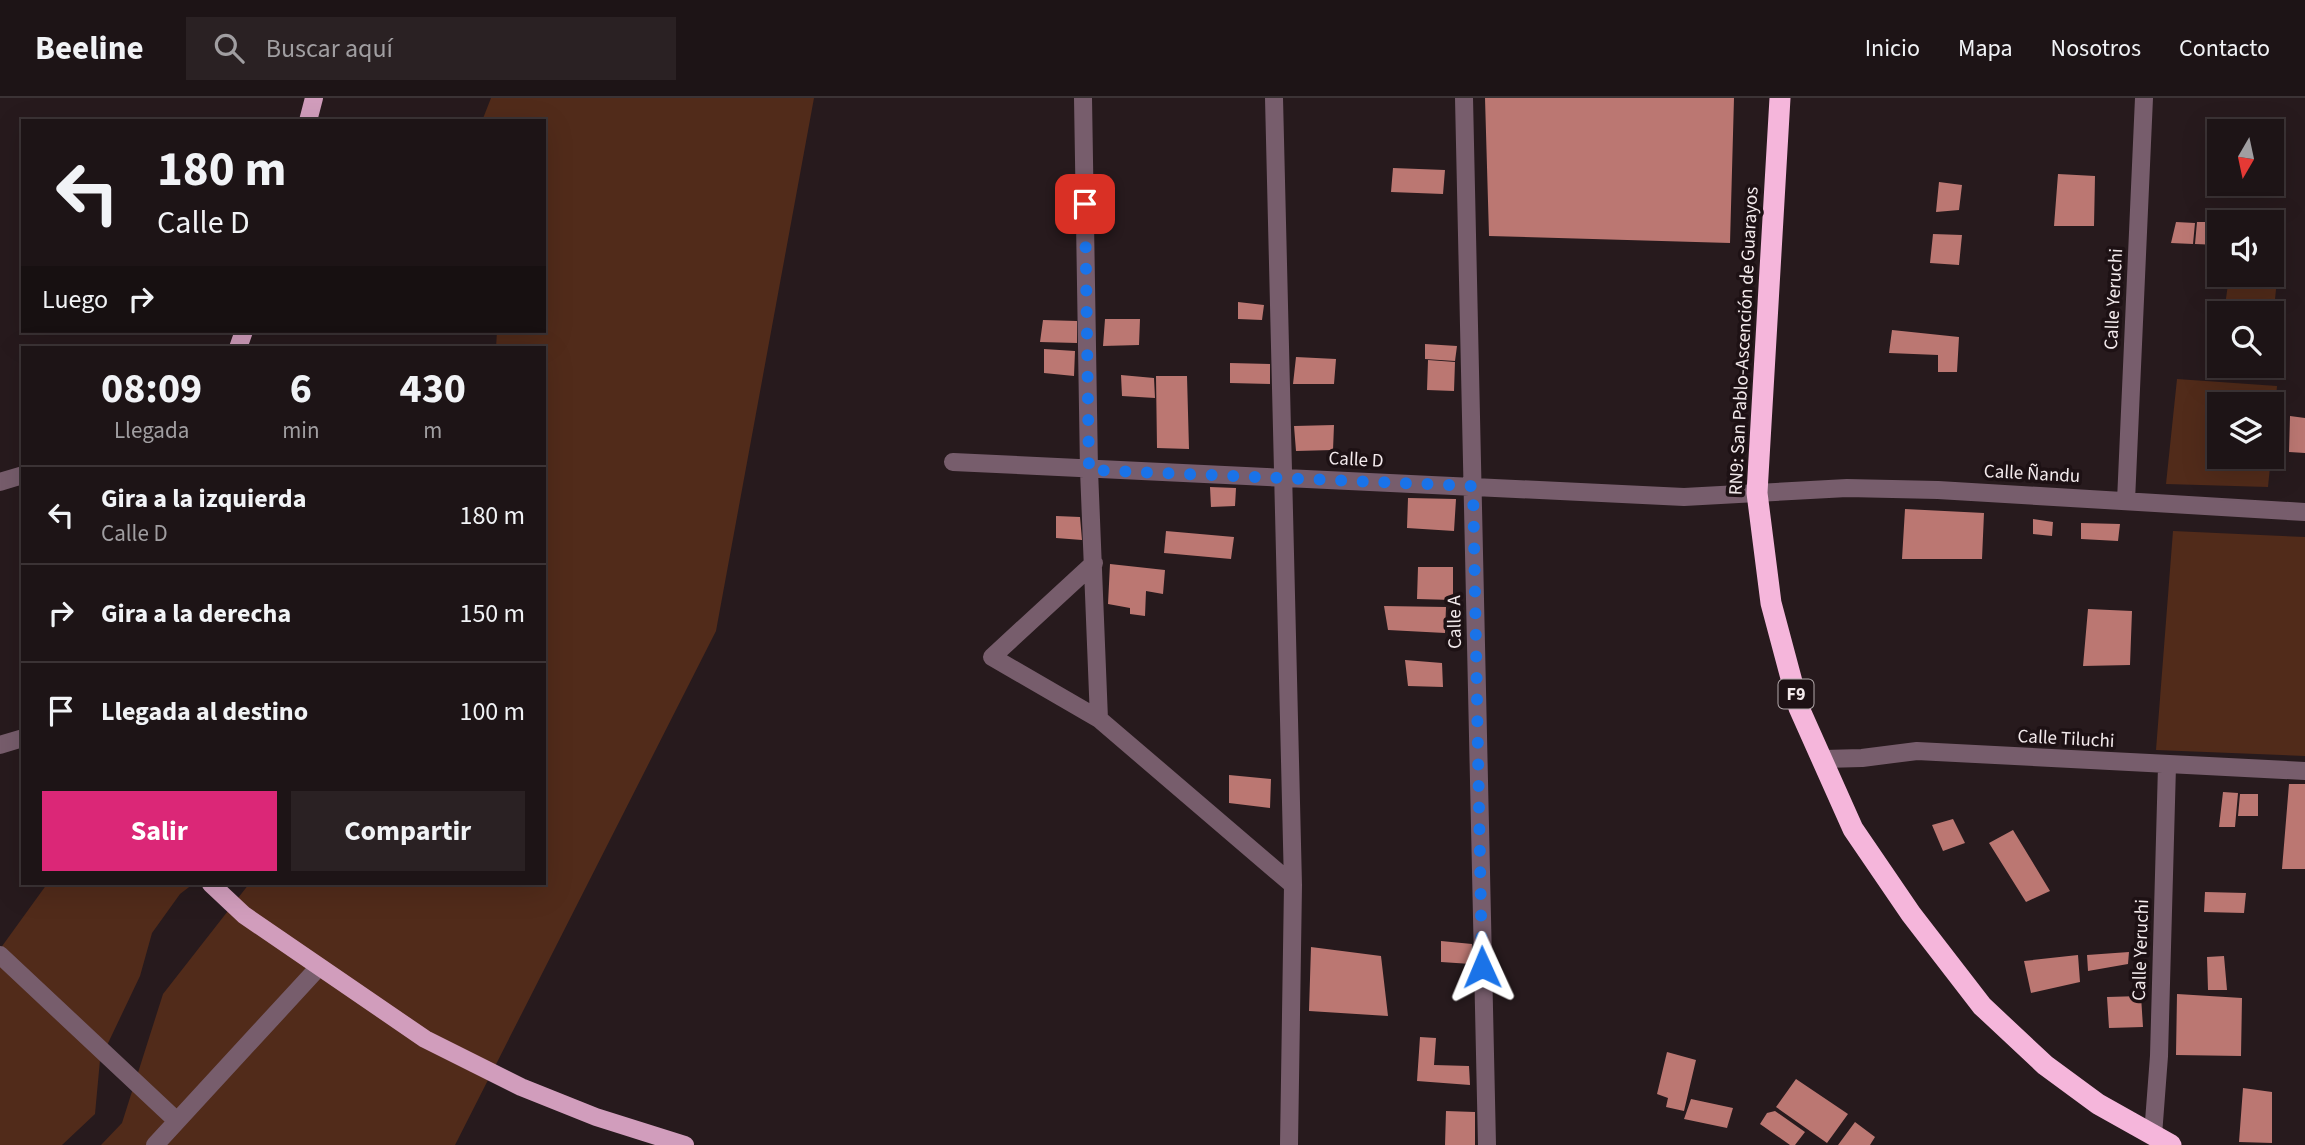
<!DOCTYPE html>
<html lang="es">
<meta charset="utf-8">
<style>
body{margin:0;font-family:"Source Sans 3",sans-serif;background:#2a2123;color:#f1f3f6;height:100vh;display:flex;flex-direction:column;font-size:26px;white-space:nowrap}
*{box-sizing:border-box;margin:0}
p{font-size:23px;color:#a09ea1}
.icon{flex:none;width:38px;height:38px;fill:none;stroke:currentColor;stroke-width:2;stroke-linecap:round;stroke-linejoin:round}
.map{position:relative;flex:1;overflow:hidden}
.details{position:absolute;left:21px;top:248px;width:525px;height:539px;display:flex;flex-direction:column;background:#1d1416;border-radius:0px;box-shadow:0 7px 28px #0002,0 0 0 2px #3b3335}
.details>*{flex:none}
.guide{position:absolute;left:21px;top:21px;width:525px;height:214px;border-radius:0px;box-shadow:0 7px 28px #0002,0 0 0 2px #3b3335;background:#1d1416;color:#f1f3f6;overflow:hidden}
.needle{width:46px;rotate:189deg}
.controls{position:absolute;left:2207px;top:21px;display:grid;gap:14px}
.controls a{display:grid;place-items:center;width:77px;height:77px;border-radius:0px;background:#1d1416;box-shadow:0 7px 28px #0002,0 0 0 2px #3b3335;font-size:35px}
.pin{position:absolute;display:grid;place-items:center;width:60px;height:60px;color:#fff;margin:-30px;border-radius:14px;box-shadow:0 4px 10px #0006}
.me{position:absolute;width:77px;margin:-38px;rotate:359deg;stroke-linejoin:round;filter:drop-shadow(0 0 5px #0008)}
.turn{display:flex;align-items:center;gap:24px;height:147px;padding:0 21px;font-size:32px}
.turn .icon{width:91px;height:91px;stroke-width:2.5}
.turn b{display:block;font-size:49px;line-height:60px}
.then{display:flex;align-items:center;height:66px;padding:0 21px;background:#0003;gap:14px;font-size:26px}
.eta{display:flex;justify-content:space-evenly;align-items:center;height:119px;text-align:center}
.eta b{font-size:42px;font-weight:700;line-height:49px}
.primary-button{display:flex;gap:14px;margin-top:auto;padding:14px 21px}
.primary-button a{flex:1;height:80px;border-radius:0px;background:#db2777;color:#fff;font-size:28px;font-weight:700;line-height:80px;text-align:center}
.primary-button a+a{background:#2a2123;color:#f1f3f6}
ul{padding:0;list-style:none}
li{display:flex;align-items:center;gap:21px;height:98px;padding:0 21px;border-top:2px solid #3b3335}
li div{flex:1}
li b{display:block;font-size:26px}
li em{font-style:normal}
header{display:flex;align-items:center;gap:42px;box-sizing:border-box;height:98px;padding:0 35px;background:#1d1416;border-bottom:2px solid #3b3335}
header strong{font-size:33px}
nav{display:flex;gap:38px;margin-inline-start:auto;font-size:24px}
.search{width:490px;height:63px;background:#2a2123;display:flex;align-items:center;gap:18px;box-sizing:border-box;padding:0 24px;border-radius:0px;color:#a09ea1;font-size:26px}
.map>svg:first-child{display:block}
.green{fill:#512b1a}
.building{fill:#bb7772}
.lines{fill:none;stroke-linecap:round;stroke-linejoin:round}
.minor{stroke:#775d6c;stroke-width:18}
.major{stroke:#d19dbc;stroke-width:18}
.highway{stroke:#f5b6db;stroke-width:21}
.route{stroke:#1a73e8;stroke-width:12;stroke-dasharray:0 21.6}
.labels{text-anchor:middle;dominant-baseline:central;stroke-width:7;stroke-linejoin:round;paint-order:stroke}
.shield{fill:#1d1114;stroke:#b3a9ab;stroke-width:2}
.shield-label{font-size:18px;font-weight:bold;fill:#f3eaec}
.street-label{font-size:19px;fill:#f3eaec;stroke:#1d1114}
</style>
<header>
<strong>Beeline</strong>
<div class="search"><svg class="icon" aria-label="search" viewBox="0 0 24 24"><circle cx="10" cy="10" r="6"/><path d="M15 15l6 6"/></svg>Buscar aquí</div>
<nav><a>Inicio</a><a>Mapa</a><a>Nosotros</a><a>Contacto</a></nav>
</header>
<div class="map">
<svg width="2305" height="1047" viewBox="0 0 2305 1047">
<rect width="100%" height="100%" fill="#271a1d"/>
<!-- green -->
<path class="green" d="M491 0H814L716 533 455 1047H101L122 1025 163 896 249 786H544V250H496L497 233H544V23H482Z
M2229 179 2277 182 2272 230V215H2224Z
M2177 281 2277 288 2272 354V306H2219V359H2271L2268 389 2166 386Z
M2173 433 2305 439V658L2156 652Z
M47 786H193L180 796 152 835 140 878 100 962 95 1016 62 1047H0V851Z"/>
<!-- building -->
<path class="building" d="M1485 0H1734L1730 145 1489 138Z
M1393 70 1445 72 1443 96 1391 94Z
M2058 76 2095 78 2094 128H2054Z
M1939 84 1962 87 1959 112 1936 114Z
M2176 124 2195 125 2193 146 2171 145Z
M2197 124H2219V147L2195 146Z
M1933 136 1962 137 1959 167 1930 165Z
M1238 204 1264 207 1262 222 1238 221Z
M1105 221H1140L1139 247 1103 248Z
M1043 222 1077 223V245L1040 244Z
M1892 232 1959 239 1957 274H1938V257L1889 255Z
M1425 246 1457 248 1455 263 1425 261Z
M1044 251 1075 253 1074 278 1044 275Z
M1296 259 1336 261 1334 286H1293Z
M1428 262 1455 264 1454 293 1427 292Z
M1230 265 1270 266V286L1230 285Z
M1121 277 1154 280 1155 300 1122 298Z
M1156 278H1187L1189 351 1157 350Z
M2290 318 2305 320V355L2289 354Z
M1334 327 1333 352 1296 353 1294 328Z
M1210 389 1236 390 1235 408 1211 409Z
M1408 400 1456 401 1454 433 1407 430Z
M1905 411 1984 415 1982 461H1902Z
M1056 418 1080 419 1082 442 1056 440Z
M2033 421 2053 424 2052 438 2033 436Z
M2081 425 2120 426 2118 443 2081 441Z
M1166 433 1234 439 1231 461 1164 455Z
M1110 466 1165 472 1163 496 1146 493 1145 518 1130 516V510L1108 506Z
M1418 469H1453V502L1417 501Z
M1384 508 1446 509 1445 535 1388 532Z
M2088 511 2132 513 2130 567 2083 568Z
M1405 562 1442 565 1443 589 1408 588Z
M1229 677 1271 681 1270 710 1229 705Z
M2289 686H2305V771H2282Z
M2223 694 2238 695 2235 729H2219Z
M2240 696H2258V718H2238Z
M1953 721 1965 745 1943 753 1932 727Z
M2013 732 2050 793 2026 804 1989 745Z
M2205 794 2246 795 2244 815 2204 814Z
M1441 843 1472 846 1471 866 1441 864Z
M1311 849 1381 858 1388 918 1309 913Z
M2129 854 2128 866 2088 873 2087 857Z
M2078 857 2080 884 2031 895 2024 863Z
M2224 858 2227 892H2208L2207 859Z
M2177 896 2242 900 2241 958 2176 957Z
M2141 898 2143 929 2109 930 2107 899Z
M1420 939 1436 940 1434 967 1469 968 1470 987 1417 983Z
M1667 954 1696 962 1684 1013 1666 1009 1668 1000 1657 996Z
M1796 981 1848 1016 1827 1045 1776 1009Z
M2243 990 2272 994V1045L2239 1044Z
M1691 1001 1733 1010 1727 1030 1684 1021Z
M1446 1013 1475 1014V1047H1445Z
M1775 1013 1805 1034 1795 1047H1790L1760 1026 1767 1015Z
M1855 1024 1875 1039 1870 1047H1838Z"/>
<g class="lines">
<!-- minor -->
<path class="minor" d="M1083 0 1089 372 1099 621
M1274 0 1293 787 1289 1047
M1464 0 1487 1047
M953 364 1684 399 1847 390 1938 392 2305 414
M0 384 23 377
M2126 403 2144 0
M1094 465 992 559 1099 621 1293 787
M0 647 23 640
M1824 661 1862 660 1917 653 2305 673
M0 857 177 1023
M2153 1037 2159 958 2167 668
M155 1047 318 870"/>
<!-- major -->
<path class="major" d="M308 23 314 0
M238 250 244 233
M211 786 244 817 425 941 521 989 596 1019 685 1047"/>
<!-- highway -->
<path class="highway" d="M1780 0 1757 395 1771 505 1799 610 1853 731 1911 816 1982 908 2045 967 2098 1006 2171 1047"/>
</g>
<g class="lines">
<!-- route -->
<path class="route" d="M1085 106 1089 372 1473 388 1482 869"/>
</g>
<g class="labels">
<!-- shield labels -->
<rect class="shield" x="1778.5" y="581.5" width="35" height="29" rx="5"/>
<g class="shield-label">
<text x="1796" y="596">F9</text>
</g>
<!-- street labels -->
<g class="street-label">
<text transform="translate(2114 201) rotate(-87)">Calle Yeruchi</text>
<text transform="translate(1744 243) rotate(-87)">RN9: San Pablo-Ascención de Guarayos</text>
<text transform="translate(1356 362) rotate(3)">Calle D</text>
<text transform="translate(2032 376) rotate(3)">Calle Ñandu</text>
<text transform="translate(1455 524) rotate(-91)">Calle A</text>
<text transform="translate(2066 641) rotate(3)">Calle Tiluchi</text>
<text transform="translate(2141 852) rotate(-88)">Calle Yeruchi</text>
</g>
</g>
</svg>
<div class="controls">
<a><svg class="needle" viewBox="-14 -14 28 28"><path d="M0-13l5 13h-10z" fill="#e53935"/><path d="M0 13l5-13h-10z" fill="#a09ea1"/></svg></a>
<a><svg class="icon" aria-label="sound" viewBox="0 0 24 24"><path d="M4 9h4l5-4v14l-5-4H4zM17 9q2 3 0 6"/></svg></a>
<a><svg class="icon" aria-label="search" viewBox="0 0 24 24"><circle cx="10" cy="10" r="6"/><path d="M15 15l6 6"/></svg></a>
<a><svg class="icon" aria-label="layers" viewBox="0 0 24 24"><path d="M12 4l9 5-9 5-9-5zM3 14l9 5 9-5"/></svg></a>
</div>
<div class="pin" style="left:1085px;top:106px;background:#d93025"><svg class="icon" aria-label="arrive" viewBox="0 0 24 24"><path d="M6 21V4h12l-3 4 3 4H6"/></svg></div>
<svg class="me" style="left:1482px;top:869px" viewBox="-20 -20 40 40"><path d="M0-17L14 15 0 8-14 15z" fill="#1a73e8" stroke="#fff" stroke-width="4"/></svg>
<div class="guide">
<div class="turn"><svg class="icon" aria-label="left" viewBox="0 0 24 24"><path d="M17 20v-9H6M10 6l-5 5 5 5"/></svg><div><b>180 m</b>Calle D</div></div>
<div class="then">Luego<svg class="icon" aria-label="right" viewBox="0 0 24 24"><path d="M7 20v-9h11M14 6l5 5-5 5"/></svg></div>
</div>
<section class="details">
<div class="eta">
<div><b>08:09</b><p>Llegada</p></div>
<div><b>6</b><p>min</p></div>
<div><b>430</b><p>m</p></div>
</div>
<ul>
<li><svg class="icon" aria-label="left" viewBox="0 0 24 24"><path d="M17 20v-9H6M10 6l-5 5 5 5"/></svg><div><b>Gira a la izquierda</b><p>Calle D</p></div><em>180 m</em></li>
<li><svg class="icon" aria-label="right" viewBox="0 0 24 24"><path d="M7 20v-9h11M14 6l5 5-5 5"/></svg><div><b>Gira a la derecha</b></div><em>150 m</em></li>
<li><svg class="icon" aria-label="arrive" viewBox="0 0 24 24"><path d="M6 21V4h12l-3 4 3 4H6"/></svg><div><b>Llegada al destino</b></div><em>100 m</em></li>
</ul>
<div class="primary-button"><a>Salir</a><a>Compartir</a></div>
</section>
</div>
